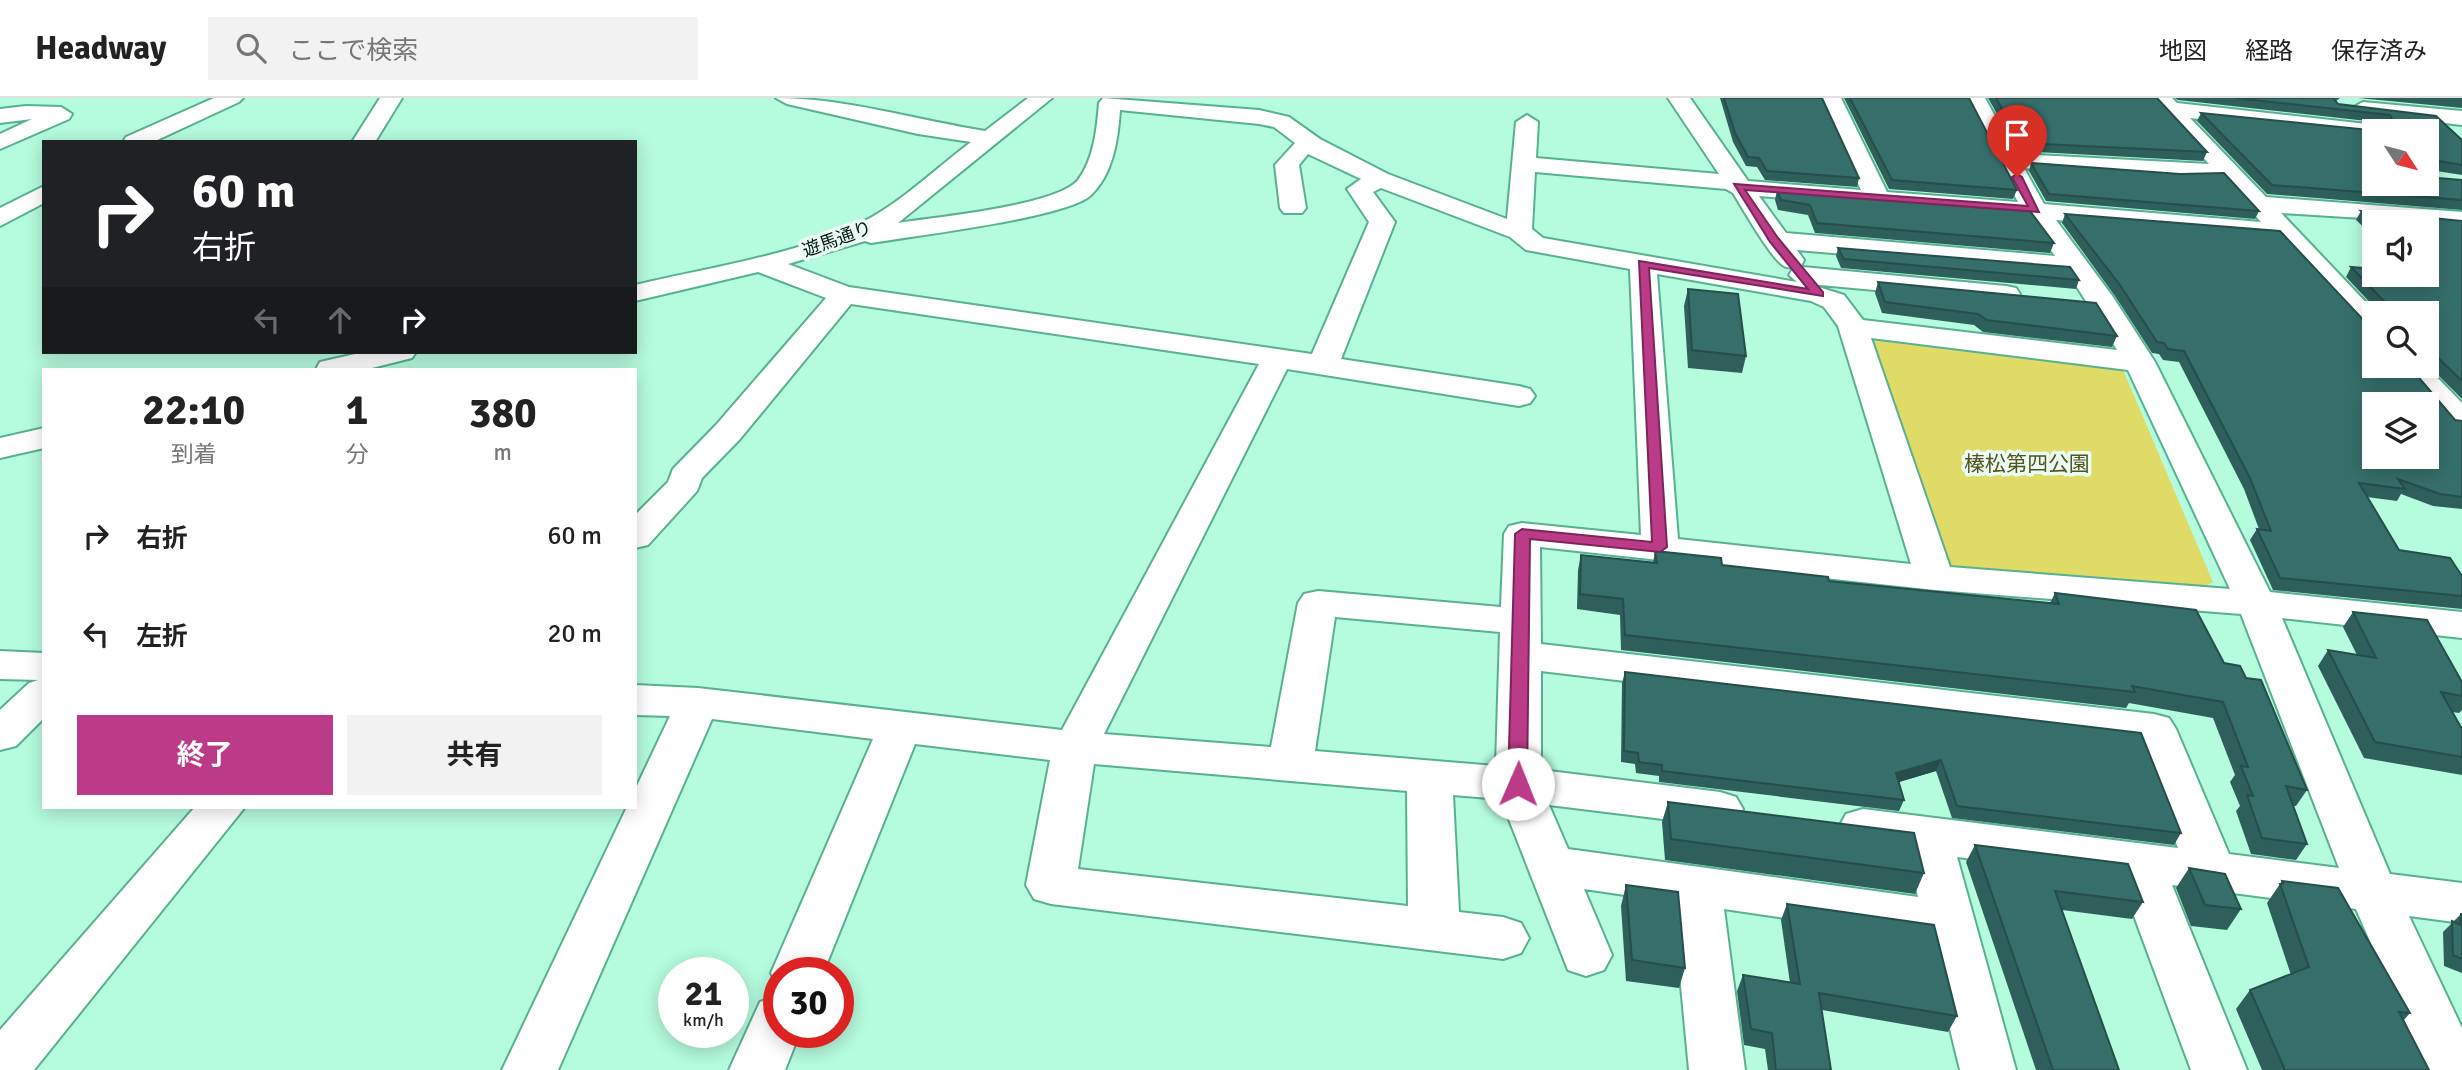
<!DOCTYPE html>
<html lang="ja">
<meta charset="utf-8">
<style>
body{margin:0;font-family:Signika,"Noto Sans JP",sans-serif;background:#f2f2f2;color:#222;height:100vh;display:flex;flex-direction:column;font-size:26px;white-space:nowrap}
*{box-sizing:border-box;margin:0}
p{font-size:23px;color:#767676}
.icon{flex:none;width:38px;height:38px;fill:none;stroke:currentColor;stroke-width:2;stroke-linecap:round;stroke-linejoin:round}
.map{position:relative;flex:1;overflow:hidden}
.panel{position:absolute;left:42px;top:270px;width:595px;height:441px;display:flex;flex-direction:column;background:#fff;border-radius:0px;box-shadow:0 4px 18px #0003}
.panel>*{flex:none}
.top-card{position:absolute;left:42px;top:42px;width:595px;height:214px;border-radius:0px;box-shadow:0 4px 18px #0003;background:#202124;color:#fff;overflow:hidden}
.needle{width:46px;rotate:126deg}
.tools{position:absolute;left:2362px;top:21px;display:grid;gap:14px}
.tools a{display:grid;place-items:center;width:77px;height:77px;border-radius:0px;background:#fff;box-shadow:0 4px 18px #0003;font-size:35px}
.speed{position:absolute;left:658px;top:859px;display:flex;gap:14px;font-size:35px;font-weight:700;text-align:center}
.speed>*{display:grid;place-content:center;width:91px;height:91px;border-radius:50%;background:#fff;box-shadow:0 4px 18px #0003;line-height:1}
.speed small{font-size:18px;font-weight:400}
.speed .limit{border:10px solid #d22;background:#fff;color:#111}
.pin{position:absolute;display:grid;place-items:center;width:60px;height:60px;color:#fff;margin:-72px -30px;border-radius:50% 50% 50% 0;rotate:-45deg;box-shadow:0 0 7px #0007}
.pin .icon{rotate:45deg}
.me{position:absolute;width:77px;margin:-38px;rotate:1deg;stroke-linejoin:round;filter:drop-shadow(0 0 5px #0008)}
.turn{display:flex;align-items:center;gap:24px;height:147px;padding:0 35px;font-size:32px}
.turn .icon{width:91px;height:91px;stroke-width:2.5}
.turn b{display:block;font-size:49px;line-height:60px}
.lanes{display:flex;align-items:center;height:66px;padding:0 35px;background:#0003;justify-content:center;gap:35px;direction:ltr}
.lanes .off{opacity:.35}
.eta{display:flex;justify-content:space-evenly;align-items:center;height:119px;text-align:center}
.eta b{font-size:42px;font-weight:700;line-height:49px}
.button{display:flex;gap:14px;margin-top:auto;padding:14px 35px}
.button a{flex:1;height:80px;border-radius:0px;background:#bb3b88;color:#fff;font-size:28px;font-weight:700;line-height:80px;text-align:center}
.button a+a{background:#f2f2f2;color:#222}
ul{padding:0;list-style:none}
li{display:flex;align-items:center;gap:21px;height:98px;padding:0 35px}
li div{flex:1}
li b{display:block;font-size:26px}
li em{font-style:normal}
header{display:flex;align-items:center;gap:42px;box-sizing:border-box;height:98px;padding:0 35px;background:#fff;border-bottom:2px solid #e0e0e0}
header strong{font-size:33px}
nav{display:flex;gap:38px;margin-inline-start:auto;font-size:24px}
.search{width:490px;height:63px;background:#f2f2f2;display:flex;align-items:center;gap:18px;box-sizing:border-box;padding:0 24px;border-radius:0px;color:#767676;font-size:26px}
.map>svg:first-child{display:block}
.green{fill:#dfdb66}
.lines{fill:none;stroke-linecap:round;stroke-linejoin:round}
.minor-casing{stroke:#57b191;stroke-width:4}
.minor{fill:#fff;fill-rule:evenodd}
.wall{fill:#2e5f5b}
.shaded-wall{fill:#264e4a}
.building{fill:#366f6a;stroke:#264e4a;stroke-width:2;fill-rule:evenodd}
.route{fill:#bb3b88;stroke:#7a2658;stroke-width:2}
.labels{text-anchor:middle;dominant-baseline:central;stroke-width:7;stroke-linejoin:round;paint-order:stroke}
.far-street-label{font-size:18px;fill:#001a11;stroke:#eafbf4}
.park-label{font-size:21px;fill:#54521e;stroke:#eafbf4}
</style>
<header>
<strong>Headway</strong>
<div class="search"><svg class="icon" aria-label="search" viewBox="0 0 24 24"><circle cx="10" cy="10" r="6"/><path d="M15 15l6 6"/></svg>ここで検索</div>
<nav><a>地図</a><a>経路</a><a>保存済み</a></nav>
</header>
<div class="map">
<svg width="2462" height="972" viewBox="0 0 2462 972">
<rect width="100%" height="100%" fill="#b5fbde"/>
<!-- green -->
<path class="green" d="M1879 239 2107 266 2124 274 2213 484 2200 491 1955 469 1942 462 1871 242Z"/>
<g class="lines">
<defs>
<path id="minor" d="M214 0H243L239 4 153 44H123L126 39Z
M380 0H402L375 44H352Z
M776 0C846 0 916 22 985 33L1028 0H1052L898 125C934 119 1057 108 1078 82 1094 61 1097 30 1099 5L1103 0 1259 12 1289 19 1320 41 1388 76 1507 121 1516 24 1527 17 1538 24 1536 60 1719 76 1668 0H1690L1748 83 1861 92 1819 0H1841L1887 94 2018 104 1963 0H1985L2016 56 2209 66 2149 0H2172L2177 5 2385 28 2388 33H2375V39L2190 20 2266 99 2462 114V130L2427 127V124L2281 115 2376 215 2375 240 2365 237 2276 140 2056 122 2113 199 2155 264 2270 494 2462 514V540L2282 520 2390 776 2462 785V825L2409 818 2462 930V972H2426L2356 811 2172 787 2247 972H2191L2120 780 1957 759 2016 972H1960L1928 841 1724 811 1745 972H1689L1673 804 1584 791 1612 857 1604 872 1586 878 1568 872 1501 701 1453 697 1459 814 1503 819 1521 825 1529 840 1521 855 1503 861 1051 806 1034 801 1026 787 1050 662 915 646 823 875H779V891L771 875 873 641 712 621 558 972H502L627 709H635V692L670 618 635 617V587L698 590 1062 632 1259 266 851 206 740 341 702 380 697 393 648 447 635 450V417L668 384 673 371 716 327 826 200 758 174 635 203V187C710 169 806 156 872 119 907 99 939 68 971 44L918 36 787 6ZM1120 12 1259 26 1274 29 1295 45 1275 67 1280 110 1284 115H1302L1306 110 1299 67 1308 56 1361 81 1347 91 1369 124 1312 256 849 189 788 166 865 143 871 145C912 138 1067 120 1091 97 1113 76 1118 42 1120 12ZM2024 70 2177 81 2222 80 2261 124 2044 106ZM1535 74 1726 91 1733 95C1743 111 1772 162 1784 168 1789 171 1795 169 1801 168L1804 162 1797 152 2068 175 2117 252 1863 222 1844 197 1809 186 2006 204 2016 202 2020 196 2016 190 2006 188 1803 169 1793 171 1789 177 1797 184 1543 140 1532 131ZM1381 90 1510 139 1526 152 1630 171 1641 437 1522 425 1509 428 1504 436 1501 509 1318 493 1304 496 1298 505 1271 649 1104 636 1287 271 1519 308 1530 305 1535 298 1530 291 1519 288 1341 261 1395 124 1373 94ZM1759 98 2028 120 2055 158 1786 135ZM1657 176 1811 203 1824 209 1838 228 1911 466 1678 441ZM1871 240 2128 272 2230 491 1950 469ZM1540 449 1935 492 2241 516 2339 770 2229 756 2176 631 2169 620 2154 616 1541 546ZM1335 519 1500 534 1496 668 1315 653ZM1541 573 2137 644 2178 750 1863 711 1846 716 1839 729 1846 742 1907 753 1918 799 1568 751 1549 707 1720 728 1736 723 1743 711 1736 699 1720 694 1541 672ZM1094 666 1407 693 1408 808 1078 771Z
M2363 4 2462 13V27L2355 15 2352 10Z
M26 8 61 9 72 16 69 21 0 51V36L32 21 0 25V11Z
M44 88V105L0 128V110Z
M364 254H416L412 260 368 271H316L320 264Z
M2394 268H2426L2462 305V334L2450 331Z
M44 330V350L0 360V340Z
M0 553 44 555V620L16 648 0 652V612L29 585 38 582 0 581Z
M195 709H245L34 972H0V932Z
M779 897V934H800L785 972H729L760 904Z"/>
</defs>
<!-- minor casing -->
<use href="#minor" class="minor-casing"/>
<!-- minor -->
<use href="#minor" class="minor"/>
</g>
<!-- wall -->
<path class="wall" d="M1720 0H1822L1859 80 1857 89 1765 82 1757 69 1746 68 1733 44Z
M1844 0H1969L2017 92 2013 101 1889 91Z
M1988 0H2157L2207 54 2203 63 2018 53Z
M2175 0H2340L2336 3 2338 6 2436 18 2462 42V77L2430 72 2375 86 2462 82V112L2267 96 2197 23 2201 15 2379 33 2386 27 2385 25 2178 2Z
M2358 0H2462V10Z
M2031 65 2259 113 2255 121 2046 103 2029 73Z
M1777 92 2054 145 2050 155 1815 135 1808 117 1778 112 1775 102Z
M2361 113 2462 123V301L2427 266V215H2378V213L2346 179 2351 169 2427 177V124H2375V140L2356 122Z
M2065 116 2369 228 2455 322 2462 323V411L2433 408 2401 396 2397 403 2367 399 2399 452 2462 478V511L2273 492 2250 442 2257 431H2259L2244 391 2179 264 2163 262 2159 256 2152 255 2115 198 2062 125Z
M1838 150 2079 182 2076 191 1841 170 1836 158Z
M1878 184 2117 238 2112 249 1983 234 1974 227 1882 215 1875 195Z
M1688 191 1746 258 1742 275 1688 270 1684 208Z
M1655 453 1722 467 1829 483 2050 505 2055 495 2224 565 2246 580 2307 692 2296 708H2293L2307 746 2296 762 2251 756 2236 713 2240 708 2230 684 2235 677 2213 620 2129 605 2126 610 1621 552 1620 517 1577 511 1578 472 1581 457 1653 465Z
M2353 514 2462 584V612L2459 615 2452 614 2462 631V677L2364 660 2318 568 2328 552 2357 557 2343 529Z
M1625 574 2141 635 2181 735 2174 747 1952 720 1936 673 1899 684 1904 702 1899 713 1659 684V678L1636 675 1635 666 1621 664 1622 585Z
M1668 704 1924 775 1915 796 1665 762 1662 724Z
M1975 747 2143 804 2132 821 2062 812 2119 972H2036L1966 764Z
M2189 770 2241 811 2227 832 2191 828 2176 790Z
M2282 783 2410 915 2403 923 2429 972H2262L2236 911 2250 892 2291 877 2267 805Z
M1626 787 1685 870 1679 890 1626 883 1621 808Z
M1787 806 1957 918 1948 934 1822 912 1831 972H1768L1765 951 1744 947 1737 893 1743 877 1790 885 1781 822Z
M2461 816H2462V875L2444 868 2443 834Z"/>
<!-- shaded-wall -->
<path class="shaded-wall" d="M1941 662 1936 673 1892 686 1896 675Z"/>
<!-- building -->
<path class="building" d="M1724 0H1822L1859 80 1767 73 1759 60 1748 59 1735 35Z
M1850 0H1969L2017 92 1892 82Z
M1996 0H2157L2207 54 2021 45Z
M2235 0H2333L2338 6 2436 18 2462 42V67L2432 62 2429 74H2427V33H2375V86H2427V79L2462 82V102L2272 87 2201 15 2379 33 2382 27 2394 26 2390 17Z
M2031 65 2180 76 2224 75 2259 113 2049 96Z
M1777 92 2030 113 2054 145 1817 125 1810 107 1781 102Z
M2361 113 2430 117 2432 120 2462 123V283L2434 256H2427V215H2383L2384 203 2351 169 2375 171V177L2429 176 2427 174V124H2375V125Z
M2065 116 2280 133 2369 228 2375 230V268H2409L2455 322 2462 323V399L2440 396 2398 381 2405 391 2359 385 2399 452 2450 460 2462 478V498L2280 480 2257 431 2271 433 2250 380 2184 253 2168 251 2164 245 2157 244 2120 187ZM2375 306H2427V359H2375Z
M1838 150 2070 169 2079 182 1844 161Z
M1878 184 2096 205 2117 238 1987 222 1978 216 1885 204Z
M1688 191 1738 196 1746 258 1692 252Z
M1655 453 1721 460 1722 467 1828 479 1829 483 2059 506 2055 495 2196 512 2224 565 2240 568 2246 580 2261 582 2307 692 2286 688 2307 746 2262 740 2247 697 2253 698 2241 668 2248 669 2223 604 2132 588 2135 594 1625 537 1623 501 1580 496 1581 457 1657 465Z
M2353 514 2427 522 2462 584V598L2441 594 2462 631V659L2375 644 2328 552 2376 560Z
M1625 574 2141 635 2181 735 1957 708 1941 662 1896 675 1904 702 1662 673V667L1639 664 1638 655 1624 653Z
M1668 704 1914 735 1924 775 1671 741Z
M1975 747 2128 766 2143 804 2055 793 2119 972H2053Z
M2189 770 2225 776 2241 811 2205 807Z
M2282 783 2338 790 2410 915 2399 914 2429 972H2285L2250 892 2309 869 2280 786H2283Z
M1626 787 1678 794 1685 870 1632 862Z
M1787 806 1934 827 1957 918 1819 895 1831 972H1776L1772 935 1751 931 1743 877 1800 886Z
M2461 816H2462V861L2453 857 2452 823 2461 827Z"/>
<!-- route -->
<path class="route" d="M2017 76 2022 79 2039 114 1745 92 1778 140 1823 194V198L1649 170 1667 449 1660 454 1530 441 1527 686 1518 693 1511 691 1508 686 1515 436 1522 431 1652 444 1639 163 1808 191 1770 144 1734 86 2028 108 2012 79Z"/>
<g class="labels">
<!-- far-street labels -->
<g class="far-street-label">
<text transform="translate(837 141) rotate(-20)">遊馬通り</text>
</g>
<!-- park labels -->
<g class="park-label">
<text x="2027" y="366">榛松第四公園</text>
</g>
</g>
</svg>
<div class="tools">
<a><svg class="needle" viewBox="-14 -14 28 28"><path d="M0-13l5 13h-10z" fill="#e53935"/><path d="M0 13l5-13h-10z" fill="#767676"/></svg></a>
<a><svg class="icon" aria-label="sound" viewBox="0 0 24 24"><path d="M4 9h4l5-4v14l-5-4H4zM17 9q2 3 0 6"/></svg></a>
<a><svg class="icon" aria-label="search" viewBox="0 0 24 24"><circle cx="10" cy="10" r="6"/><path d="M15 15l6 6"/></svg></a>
<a><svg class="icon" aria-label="layers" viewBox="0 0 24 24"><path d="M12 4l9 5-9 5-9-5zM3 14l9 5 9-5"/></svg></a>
</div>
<div class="speed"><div>21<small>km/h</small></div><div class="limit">30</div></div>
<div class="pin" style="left:2017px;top:79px;background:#d93025"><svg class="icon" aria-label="arrive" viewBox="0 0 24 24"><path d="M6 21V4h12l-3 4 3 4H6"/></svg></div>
<svg class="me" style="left:1518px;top:686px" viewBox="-20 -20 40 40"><circle r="19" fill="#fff"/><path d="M0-13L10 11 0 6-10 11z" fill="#bb3b88"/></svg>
<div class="top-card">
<div class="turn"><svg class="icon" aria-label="right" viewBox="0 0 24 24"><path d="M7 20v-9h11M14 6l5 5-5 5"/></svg><div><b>60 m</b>右折</div></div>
<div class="lanes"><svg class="icon off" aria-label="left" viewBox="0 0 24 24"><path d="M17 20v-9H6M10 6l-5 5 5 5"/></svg><svg class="icon off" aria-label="ahead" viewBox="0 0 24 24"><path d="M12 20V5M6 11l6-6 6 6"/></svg><svg class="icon" aria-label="right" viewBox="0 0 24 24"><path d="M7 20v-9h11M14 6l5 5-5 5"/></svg></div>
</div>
<section class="panel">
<div class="eta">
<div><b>22:10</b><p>到着</p></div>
<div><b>1</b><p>分</p></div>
<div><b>380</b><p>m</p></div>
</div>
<ul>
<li><svg class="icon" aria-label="right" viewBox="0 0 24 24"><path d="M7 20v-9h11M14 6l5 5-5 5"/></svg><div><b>右折</b></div><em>60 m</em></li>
<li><svg class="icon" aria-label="left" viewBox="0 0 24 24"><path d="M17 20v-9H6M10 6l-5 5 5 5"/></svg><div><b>左折</b></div><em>20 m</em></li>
</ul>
<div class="button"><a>終了</a><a>共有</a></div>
</section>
</div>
